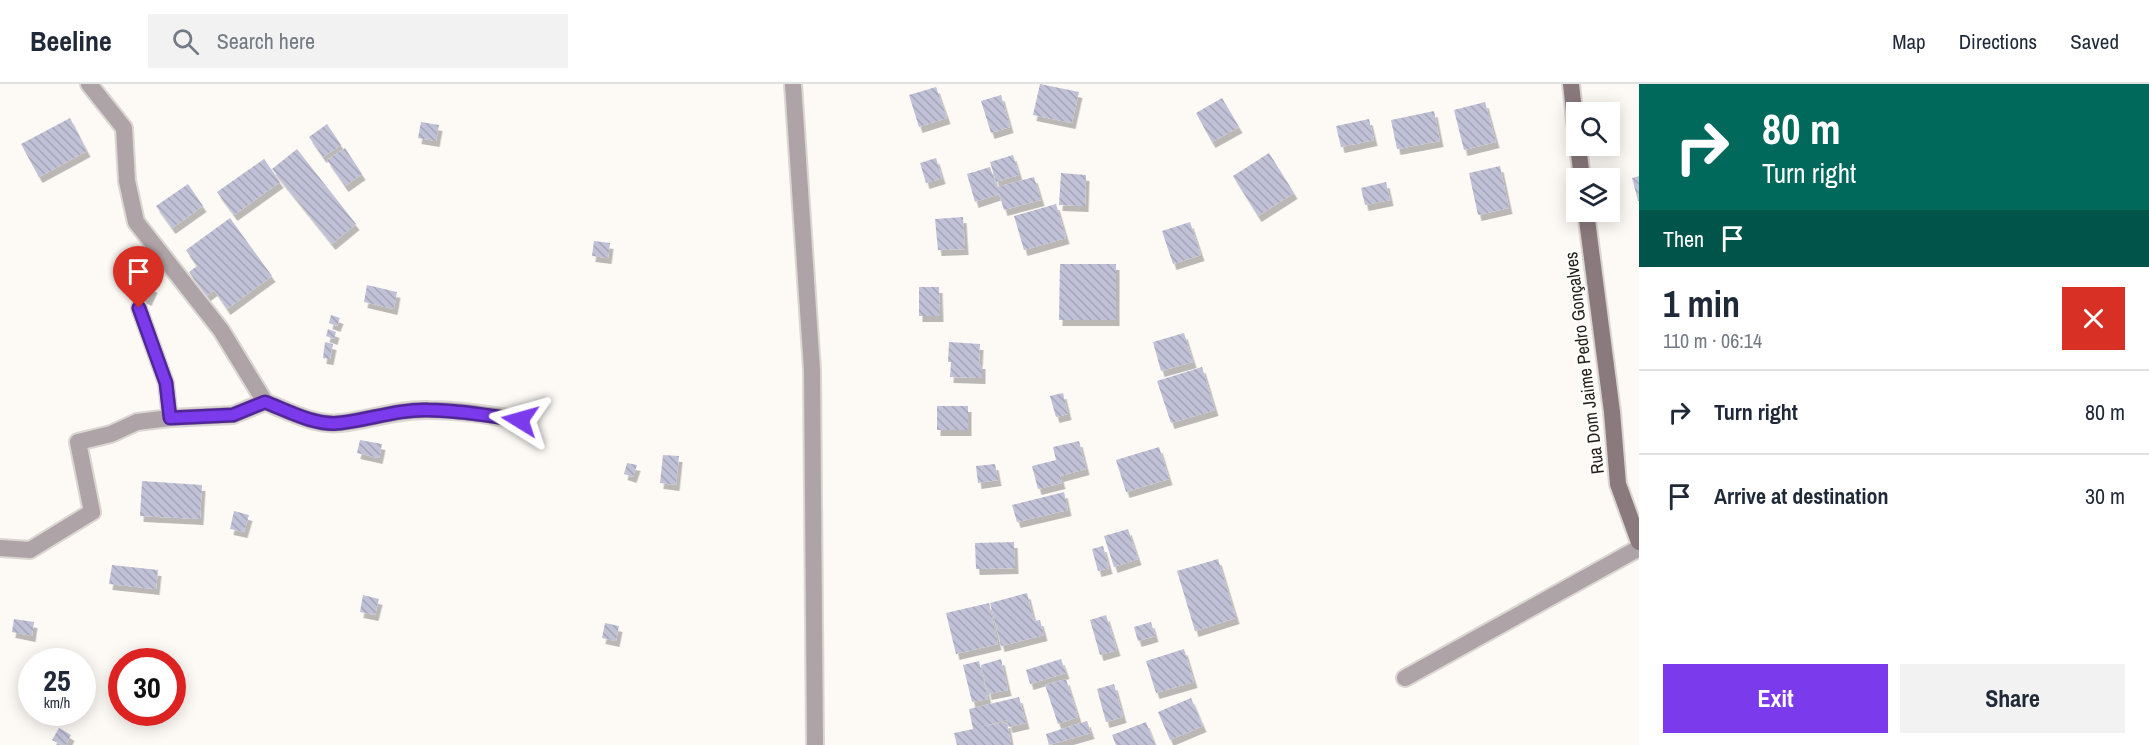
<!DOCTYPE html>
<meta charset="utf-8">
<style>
body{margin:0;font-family:"Archivo Narrow",sans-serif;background:#f2f2f3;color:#1f2937;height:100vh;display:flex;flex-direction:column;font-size:22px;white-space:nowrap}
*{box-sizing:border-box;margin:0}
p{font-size:20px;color:#747a83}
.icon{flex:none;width:33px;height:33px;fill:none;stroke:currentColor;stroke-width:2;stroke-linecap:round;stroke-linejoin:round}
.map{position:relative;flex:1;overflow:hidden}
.drawer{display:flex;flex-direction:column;background:#fff;width:510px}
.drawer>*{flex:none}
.guide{background:#00695c;color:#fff;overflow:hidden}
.tools{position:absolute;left:1566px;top:18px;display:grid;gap:12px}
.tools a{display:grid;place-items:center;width:54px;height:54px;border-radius:0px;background:#fff;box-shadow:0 3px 15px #0003;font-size:30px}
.speed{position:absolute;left:18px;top:564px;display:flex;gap:12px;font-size:30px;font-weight:700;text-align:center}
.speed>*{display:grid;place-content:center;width:78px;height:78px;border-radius:50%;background:#fff;box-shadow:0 3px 15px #0003;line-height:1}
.speed small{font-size:15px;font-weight:400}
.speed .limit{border:9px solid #d22;background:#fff;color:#111}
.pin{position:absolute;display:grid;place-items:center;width:51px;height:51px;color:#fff;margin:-62px -26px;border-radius:50% 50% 50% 0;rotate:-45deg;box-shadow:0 0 6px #0007}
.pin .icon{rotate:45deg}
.me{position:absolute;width:66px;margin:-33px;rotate:278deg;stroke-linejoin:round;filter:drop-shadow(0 0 4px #0008)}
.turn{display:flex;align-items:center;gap:21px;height:126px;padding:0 24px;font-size:27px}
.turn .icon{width:78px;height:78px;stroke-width:2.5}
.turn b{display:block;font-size:42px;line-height:51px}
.then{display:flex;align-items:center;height:57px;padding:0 24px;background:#0003;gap:12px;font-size:22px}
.round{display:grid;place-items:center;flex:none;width:63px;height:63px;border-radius:0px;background:#f2f2f3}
.summary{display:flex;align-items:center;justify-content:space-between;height:102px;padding:0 24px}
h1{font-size:36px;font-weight:800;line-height:45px}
.button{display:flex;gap:12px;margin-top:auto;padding:12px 24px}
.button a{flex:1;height:69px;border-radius:0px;background:#7c3aed;color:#fff;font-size:24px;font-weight:800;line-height:69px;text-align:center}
.button a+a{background:#f2f2f3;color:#1f2937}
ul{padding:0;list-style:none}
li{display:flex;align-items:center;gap:18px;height:84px;padding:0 24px;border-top:2px solid #e0e1e3}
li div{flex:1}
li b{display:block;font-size:22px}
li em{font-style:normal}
header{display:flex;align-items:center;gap:36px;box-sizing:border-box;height:84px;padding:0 30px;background:#fff;border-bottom:2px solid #e0e1e3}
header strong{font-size:28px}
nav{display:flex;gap:33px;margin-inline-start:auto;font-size:21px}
.search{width:420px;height:54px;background:#f2f2f3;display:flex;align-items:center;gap:15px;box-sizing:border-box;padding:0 21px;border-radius:0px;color:#747a83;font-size:22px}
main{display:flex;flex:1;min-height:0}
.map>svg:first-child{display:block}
.building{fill:url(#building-back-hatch);filter:url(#shadow)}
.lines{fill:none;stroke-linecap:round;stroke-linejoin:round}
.service-casing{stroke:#dad7d2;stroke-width:18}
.minor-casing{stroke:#dad7d2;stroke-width:20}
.secondary-casing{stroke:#dad7d2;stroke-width:20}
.service{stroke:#aea3a6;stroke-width:15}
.minor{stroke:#aea3a6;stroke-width:16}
.secondary{stroke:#8a797d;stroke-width:16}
.route-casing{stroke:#51269a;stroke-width:15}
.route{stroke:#7c3aed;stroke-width:10}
.labels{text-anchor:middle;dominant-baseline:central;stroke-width:4.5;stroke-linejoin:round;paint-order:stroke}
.street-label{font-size:18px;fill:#251f18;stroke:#fff}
</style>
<header>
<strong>Beeline</strong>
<div class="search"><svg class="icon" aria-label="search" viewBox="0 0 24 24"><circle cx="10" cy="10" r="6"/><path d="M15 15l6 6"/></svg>Search here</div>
<nav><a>Map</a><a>Directions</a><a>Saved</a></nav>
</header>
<main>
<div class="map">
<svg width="1639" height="661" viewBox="0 0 1639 661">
<defs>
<pattern id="building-back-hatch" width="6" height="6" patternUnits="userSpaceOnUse" patternTransform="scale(1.5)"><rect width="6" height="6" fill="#c0c0d6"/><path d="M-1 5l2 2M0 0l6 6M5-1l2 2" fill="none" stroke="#a5a5b7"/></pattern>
<filter id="shadow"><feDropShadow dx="3.5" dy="6" stdDeviation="0" flood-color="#0004"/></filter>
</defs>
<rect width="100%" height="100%" fill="#fdfaf6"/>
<!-- building -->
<path class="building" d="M1040 0 1079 8 1072 39 1033 31Z
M936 3 947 34 919 43 909 11Z
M1001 11 1010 43 991 49 981 17Z
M1222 14 1239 43 1212 58 1196 29Z
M1485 18 1496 58 1464 66 1454 26Z
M1434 27 1440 57 1397 65 1391 36Z
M70 34 87 67 39 93 21 60Z
M1369 35 1374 56 1341 63 1336 42Z
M421 38 439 41 436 57 418 54Z
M327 40 341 61 323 73 309 53Z
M345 64 362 90 345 102 327 76Z
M297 65 356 140 332 160 272 85Z
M1269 69 1294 109 1258 132 1233 92Z
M1013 71 1019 91 996 98 990 78Z
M936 74 942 94 926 99 920 79Z
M264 75 280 98 234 131 217 108Z
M1500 82 1509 124 1478 131 1469 89Z
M990 83 999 110 975 118 967 90Z
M1061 89 1086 91 1085 122 1059 121Z
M1639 92V117H1638L1632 94Z
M1034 93 1041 116 1004 126 997 103Z
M1386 98 1390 116 1365 121 1361 104Z
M188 100 203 122 172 144 156 122Z
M1056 120 1066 154 1024 166 1014 132Z
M963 133 965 165 938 166 935 135Z
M230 134 272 192 227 225 214 206 206 212 189 188 197 182 186 166Z
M1190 138 1201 171 1173 180 1162 147Z
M594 157 610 159 608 174 592 172Z
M1060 180H1116V236H1059Z
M141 196 154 203 148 216 134 209Z
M367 201 397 208 394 225 364 218Z
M919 203H939L940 232H919Z
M331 231 340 234 337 242 329 239Z
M328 245 336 248 334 255 326 252Z
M1184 249 1193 278 1161 287 1153 258Z
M325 258 333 260 330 275 323 274Z
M949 258 980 260 979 279H982V294L950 293 951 278H948Z
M1202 283 1215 326 1171 339 1157 297Z
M1063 309 1068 330 1056 333 1050 312Z
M937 322H968V346H937Z
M360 356 382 360 379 374 357 369Z
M1079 357 1086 385 1060 392 1062 399 1038 405 1032 382 1056 376 1053 363Z
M1159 363 1169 395 1126 408 1116 376Z
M663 371 679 372 676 401 660 399Z
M627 379 637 381 633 393 624 390Z
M995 380 998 396 978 399 976 382Z
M142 397 202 401 200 435 140 432Z
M1064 408 1068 426 1017 438 1012 421Z
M234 427 249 431 244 448 230 445Z
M1128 445 1138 475 1114 483 1104 452Z
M1014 458 1015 484 976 485 975 459Z
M1103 462 1109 484 1098 487 1092 465Z
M1218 475 1236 534 1195 547 1177 487Z
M112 481 158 486 156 505 109 500Z
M1027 509 1034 537 1040 536 1044 551 1001 562 990 519Z
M363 511 379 515 375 531 360 528Z
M989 519 998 560 956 570 946 529Z
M1106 531 1117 566 1100 571 1090 536Z
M14 535 34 538 32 552 12 548Z
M1151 538 1155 552 1138 557 1134 543Z
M605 539 619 542 616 557 602 554Z
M1184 565 1194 598 1156 609 1146 577Z
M1001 575 1008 606 988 610 981 581Z
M1061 575 1066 589 1030 600 1026 586Z
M979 577 988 615 972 618 963 581Z
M1066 595 1078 633 1058 640 1045 601Z
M1114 600 1123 633 1106 638 1097 605Z
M1019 613 1026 639 1009 643 1007 636 980 643 1007 638 1011 661H957L954 649 973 645 969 625Z
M1191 614 1203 642 1170 656 1158 628Z
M1087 637 1091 649 1049 661 1046 650Z
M1146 638 1155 661H1116L1112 651Z
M59 644 71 651 66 661H62L52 656Z"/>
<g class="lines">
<defs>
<path id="service" d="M139 224 166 299 170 334"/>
<path id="minor" d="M89 0 124 44 127 97 136 138 221 246 265 318
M793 0 812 286 815 661
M0 464 30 466 92 428 78 358 111 350 137 338 170 334 233 331 265 318C288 327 315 342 340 339 369 336 398 325 428 326 459 326 490 331 520 336
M1405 594 1639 464"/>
<path id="secondary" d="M1571 0 1576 46
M1578 62 1582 94
M1586 128 1612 328 1618 400 1639 458"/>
</defs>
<!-- service casing -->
<use href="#service" class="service-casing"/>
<!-- minor casing -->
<use href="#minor" class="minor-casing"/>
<!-- secondary casing -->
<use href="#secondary" class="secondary-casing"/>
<!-- service -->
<use href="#service" class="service"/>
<!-- minor -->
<use href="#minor" class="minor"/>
<!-- secondary -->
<use href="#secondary" class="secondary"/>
</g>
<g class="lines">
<defs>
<path id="route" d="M139 224 166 299 170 334 233 331 265 318C288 327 315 342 340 339 369 336 398 325 428 326 459 326 489 332 520 336"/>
</defs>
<!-- route casing -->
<use href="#route" class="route-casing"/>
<!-- route -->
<use href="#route" class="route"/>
</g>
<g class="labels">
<!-- street labels -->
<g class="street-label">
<text transform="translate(1584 279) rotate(-97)">Rua Dom Jaime Pedro Gonçalves</text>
</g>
</g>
</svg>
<div class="tools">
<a><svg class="icon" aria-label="search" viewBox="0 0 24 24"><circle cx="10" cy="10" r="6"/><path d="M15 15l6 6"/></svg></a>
<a><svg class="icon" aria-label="layers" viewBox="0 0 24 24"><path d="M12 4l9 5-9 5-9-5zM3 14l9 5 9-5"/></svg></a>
</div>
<div class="speed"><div>25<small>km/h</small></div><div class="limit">30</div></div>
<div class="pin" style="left:139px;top:224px;background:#d93025"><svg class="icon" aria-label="arrive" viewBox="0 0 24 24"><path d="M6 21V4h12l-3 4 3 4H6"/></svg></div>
<svg class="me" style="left:520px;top:336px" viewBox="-20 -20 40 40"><path d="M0-17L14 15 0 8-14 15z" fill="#7c3aed" stroke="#fff" stroke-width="4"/></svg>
</div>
<section class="drawer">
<div class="guide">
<div class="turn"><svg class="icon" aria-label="right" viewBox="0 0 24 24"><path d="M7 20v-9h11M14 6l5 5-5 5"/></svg><div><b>80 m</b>Turn right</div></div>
<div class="then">Then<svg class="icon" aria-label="arrive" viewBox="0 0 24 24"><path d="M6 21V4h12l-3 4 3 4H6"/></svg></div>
</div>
<div class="summary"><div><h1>1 min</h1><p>110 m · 06:14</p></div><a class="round" style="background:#d93025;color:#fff"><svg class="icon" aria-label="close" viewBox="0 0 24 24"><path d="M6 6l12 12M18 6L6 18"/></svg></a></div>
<ul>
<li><svg class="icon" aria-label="right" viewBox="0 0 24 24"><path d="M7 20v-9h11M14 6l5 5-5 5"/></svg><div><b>Turn right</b></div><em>80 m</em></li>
<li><svg class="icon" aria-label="arrive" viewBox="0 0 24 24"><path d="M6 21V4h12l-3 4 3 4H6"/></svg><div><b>Arrive at destination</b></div><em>30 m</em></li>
</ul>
<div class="button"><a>Exit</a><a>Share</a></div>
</section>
</main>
